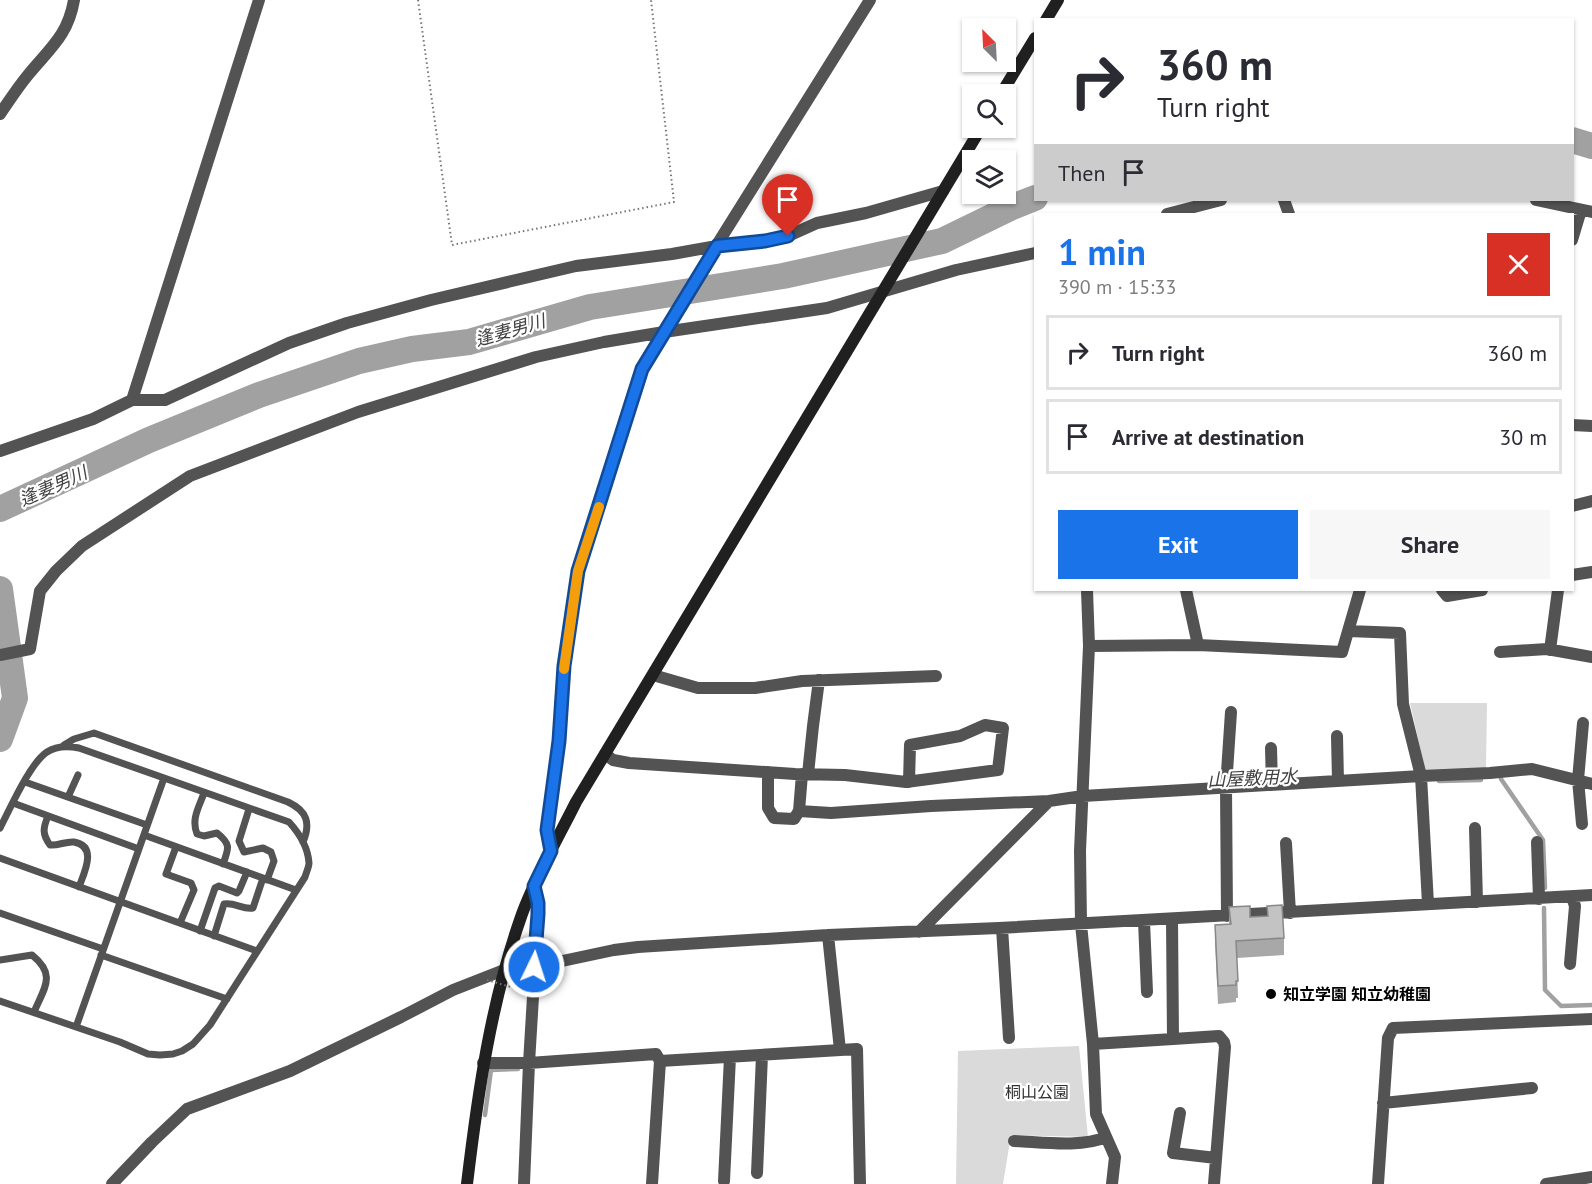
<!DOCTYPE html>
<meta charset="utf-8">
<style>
body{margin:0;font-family:"PT Sans","Noto Sans JP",sans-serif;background:#f7f7f7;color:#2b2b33;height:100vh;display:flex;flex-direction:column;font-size:22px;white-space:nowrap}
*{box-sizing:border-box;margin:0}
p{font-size:20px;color:#7c7c81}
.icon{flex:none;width:33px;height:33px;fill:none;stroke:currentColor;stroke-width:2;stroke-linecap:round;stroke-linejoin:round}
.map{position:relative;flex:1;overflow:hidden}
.sheet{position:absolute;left:1034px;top:213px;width:540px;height:378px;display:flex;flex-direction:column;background:#fff;border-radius:0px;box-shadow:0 2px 4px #0004}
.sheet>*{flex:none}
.guide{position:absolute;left:1034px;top:18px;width:540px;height:183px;border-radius:0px;box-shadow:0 2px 4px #0004;background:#fff;color:#2b2b33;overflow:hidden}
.needle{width:39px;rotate:336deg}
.fabs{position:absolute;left:962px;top:18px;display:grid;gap:12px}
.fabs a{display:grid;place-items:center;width:54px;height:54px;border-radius:0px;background:#fff;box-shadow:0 2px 4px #0004;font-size:30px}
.pin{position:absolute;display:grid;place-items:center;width:51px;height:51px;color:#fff;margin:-62px -26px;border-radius:50% 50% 50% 0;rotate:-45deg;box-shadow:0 0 6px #0007}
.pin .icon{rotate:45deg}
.me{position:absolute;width:66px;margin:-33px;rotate:4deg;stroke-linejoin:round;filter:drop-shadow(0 0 4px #0008)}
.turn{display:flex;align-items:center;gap:21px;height:126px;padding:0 24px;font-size:27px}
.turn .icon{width:78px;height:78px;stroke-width:2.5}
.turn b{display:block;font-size:42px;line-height:51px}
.then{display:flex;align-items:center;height:57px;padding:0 24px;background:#0003;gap:12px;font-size:22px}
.round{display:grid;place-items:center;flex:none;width:63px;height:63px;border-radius:0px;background:#f7f7f7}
.headline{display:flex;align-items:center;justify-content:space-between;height:102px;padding:0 24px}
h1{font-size:36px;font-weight:800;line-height:45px;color:#1a73e8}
.action{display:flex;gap:12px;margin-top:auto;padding:12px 24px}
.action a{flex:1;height:69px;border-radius:0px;background:#1a73e8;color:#fff;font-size:24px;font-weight:800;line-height:69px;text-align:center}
.action a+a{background:#f7f7f7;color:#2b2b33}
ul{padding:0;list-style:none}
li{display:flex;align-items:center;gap:18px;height:75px;margin:0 12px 9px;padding:0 12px;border:3px solid #e1e1e2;border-radius:0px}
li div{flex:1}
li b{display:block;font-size:22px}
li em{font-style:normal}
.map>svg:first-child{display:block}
.green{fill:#dadada}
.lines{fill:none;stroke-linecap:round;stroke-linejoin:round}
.stream{stroke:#a1a1a1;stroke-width:4.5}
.river{stroke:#a1a1a1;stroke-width:26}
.path{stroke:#757575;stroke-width:2;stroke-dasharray:1.5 3;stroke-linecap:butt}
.lane{stroke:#535353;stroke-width:7}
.street{stroke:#535353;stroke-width:12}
.secondary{stroke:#202020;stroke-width:12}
.path-bridge{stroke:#757575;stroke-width:2;stroke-dasharray:1.5 3;stroke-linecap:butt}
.wall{fill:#a8a8a8}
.building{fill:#c3c3c3;stroke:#888;stroke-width:1.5}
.route-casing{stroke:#114b97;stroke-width:15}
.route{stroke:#1a73e8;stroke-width:10}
.slow{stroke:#f59e0b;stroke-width:10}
.poi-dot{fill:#000;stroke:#fff;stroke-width:2}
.labels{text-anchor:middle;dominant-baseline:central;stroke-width:4.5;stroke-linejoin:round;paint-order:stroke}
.poi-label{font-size:16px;font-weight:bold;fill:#000;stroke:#fff;text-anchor:start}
.park-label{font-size:16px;fill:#313131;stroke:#fff}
.water-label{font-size:18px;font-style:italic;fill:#424242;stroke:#fff}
</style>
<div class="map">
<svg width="1592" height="1184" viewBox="0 0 1592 1184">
<rect width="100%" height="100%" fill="#fff"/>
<!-- green -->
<path class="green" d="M1410 703H1487L1486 769 1430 772 1425 769Z
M1079 1046 1088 1137 1011 1135 1003 1184H956L958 1051Z"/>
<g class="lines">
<!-- stream -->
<path class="stream" d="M1501 779 1543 840 1545 888
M1439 781 1481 780
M1544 908 1545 990 1561 1006 1592 1005
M485 1115 491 1070 518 1069"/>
<!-- river -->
<path class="river" d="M1572 140 1592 146
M0 509 149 440 259 395 359 361 412 349 469 342 590 307 783 276 942 241 1010 208 1035 198
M0 589 15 698 0 739"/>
<!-- path -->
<path class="path" d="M418 0 452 245 674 202 651 0"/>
<!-- lane -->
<path class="lane" d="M64 745 74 739 94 733 288 802C307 811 311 823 303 842
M25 782 147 825
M204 793C199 807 191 819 197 834L204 836 217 833C231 844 229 848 223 864
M68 797 78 775
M13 803 139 849
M249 809 239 841 244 852 263 848 271 852 274 861 267 880
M48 816C43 828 42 834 50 845 58 846 66 841 74 842 98 846 84 873 79 887
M0 828C10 809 30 763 47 752 56 746 69 746 79 748L289 822C299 833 308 847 309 863 309 867 306 873 305 877L210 1025 193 1044 182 1051 173 1054 160 1055 148 1054 120 1042 0 1001
M144 835 296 890
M176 847 166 874 191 883 194 890 180 923
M0 858 257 951
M0 913 103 949
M200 931 215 888 219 886 237 893 239 891 247 872
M214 936 224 904C235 902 243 910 253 908L263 878
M101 955 227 999
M0 960 32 955C57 975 44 988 34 1012
M76 1027 164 778"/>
<!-- street -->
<path class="street" d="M0 114C9 101 18 87 28 75 49 49 68 36 74 0
M1284 200 1289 214
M1536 200 1592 212
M1167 214 1221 200
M1572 240 1581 210
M132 400 259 0
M1572 425 1592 426
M0 451 93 419 132 400H165L289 343 347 323 431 300 576 266 672 254 717 246 765 241 788 236 817 223 866 213 943 191
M1572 506 1592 501
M1572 575 1592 572
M1087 590 1089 646 1080 851 1081 924 1093 1044 1096 1114 1115 1157 1112 1184
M1186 590 1198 645
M1442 590 1447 596 1482 590
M1348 631 1400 633 1403 704 1421 776 1428 904
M1089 646 1198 645 1342 652 1360 590
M1550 650 1558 590
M1500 652 1547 649 1592 657
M0 655 30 649 40 591 56 571 82 546 190 476 358 412 536 357 604 342 664 332 827 308 956 270 1035 253
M653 675 698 688H755L802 681 936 676
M1337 736 1338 781
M1271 748 1272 785
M605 754 613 760 629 763 795 774 845 775 906 782 998 770 1003 728 985 725 960 736 910 745 909 782
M768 772V808L774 818 794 819 799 811 802 774
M808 774 813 726 819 680
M799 811 831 813 931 806 1049 801
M1582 824 1578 780 1583 723
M1475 828 1477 902
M1537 842 1539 899
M1286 843 1290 913
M551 851 547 830 559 741 564 666 578 571 642 369 708 259 870 0
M1227 916 1226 787 1231 712
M1144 921 1147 992
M1002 928 1009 1038
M919 932 1049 801 1083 796 1421 776 1490 773 1532 769 1592 784
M828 935 840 1050
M1570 964 1575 906 1572 897
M1173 1039 1219 1036 1224 1042 1225 1047 1214 1184
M1093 1044 1173 1039 1172 919
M483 1063H529L656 1054 660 1061 857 1049 860 1184
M1383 1103 1532 1088
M1180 1113 1173 1153 1216 1158
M1014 1141C1041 1142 1081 1148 1106 1137
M757 1173 762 1055
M724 1181 730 1057
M112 1184 152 1142 187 1109 290 1071 401 1017 453 990 504 970 534 967 614 950 638 947 828 935 999 928 1592 895
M524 1184 529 1063 538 914V903L534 886
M652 1184 660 1061
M1378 1184 1388 1038 1393 1028 1592 1019
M1546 1184 1592 1177"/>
<!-- secondary -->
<path class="secondary" d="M1046 20 1058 0
M1001 94 1035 38
M467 1184C478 1092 491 1001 522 914 536 876 558 838 576 802L981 128"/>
<!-- path-bridge -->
<path class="path-bridge" d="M487 980 511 987"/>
</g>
<!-- wall -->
<path class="wall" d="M1267 906 1284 938V955L1237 958 1238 998H1236V1002L1218 1004 1215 942V925L1229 924V907L1250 917 1267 916Z"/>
<!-- building -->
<path class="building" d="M1282 905 1284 938 1236 941 1238 981H1236V985L1218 986 1215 925 1231 924 1229 907 1250 906V917L1268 916 1267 906Z"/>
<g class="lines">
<defs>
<path id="route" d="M534 967 538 914V903L534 886 551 851 547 830 559 741 564 666 578 571 642 369 717 246 765 241 788 236"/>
</defs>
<!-- route casing -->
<use href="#route" class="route-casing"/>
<!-- route -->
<use href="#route" class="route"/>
<!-- slow -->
<path class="slow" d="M564 669 578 571 599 507"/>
</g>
<!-- markers -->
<circle class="poi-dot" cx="1271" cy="994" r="6"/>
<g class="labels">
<!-- poi labels -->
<g class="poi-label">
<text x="1283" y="994">知立学園 知立幼稚園</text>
</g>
<!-- park labels -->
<g class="park-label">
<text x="1037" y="1092">桐山公園</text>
</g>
<!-- water labels -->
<g class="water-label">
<text transform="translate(510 330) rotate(-16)">逢妻男川</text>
<text transform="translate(53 486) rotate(-24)">逢妻男川</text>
<text transform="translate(1252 778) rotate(-3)">山屋敷用水</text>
</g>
</g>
</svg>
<div class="fabs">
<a><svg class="needle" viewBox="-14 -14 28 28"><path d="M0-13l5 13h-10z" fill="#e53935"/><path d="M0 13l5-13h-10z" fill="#7c7c81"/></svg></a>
<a><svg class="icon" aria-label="search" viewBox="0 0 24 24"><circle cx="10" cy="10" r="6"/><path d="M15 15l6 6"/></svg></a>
<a><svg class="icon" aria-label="layers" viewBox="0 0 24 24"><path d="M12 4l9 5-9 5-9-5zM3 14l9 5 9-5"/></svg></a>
</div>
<div class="pin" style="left:788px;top:236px;background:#d93025"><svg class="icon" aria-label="arrive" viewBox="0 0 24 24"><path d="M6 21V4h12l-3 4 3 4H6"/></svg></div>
<svg class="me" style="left:534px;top:967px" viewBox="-20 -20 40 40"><circle r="17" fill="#1a73e8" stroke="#fff" stroke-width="3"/><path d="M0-11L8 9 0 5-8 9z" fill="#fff"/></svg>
<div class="guide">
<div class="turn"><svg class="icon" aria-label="right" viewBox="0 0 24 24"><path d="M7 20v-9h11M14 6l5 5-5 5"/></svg><div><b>360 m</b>Turn right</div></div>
<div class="then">Then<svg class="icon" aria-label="arrive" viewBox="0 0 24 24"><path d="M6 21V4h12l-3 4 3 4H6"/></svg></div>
</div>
<section class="sheet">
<div class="headline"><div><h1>1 min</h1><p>390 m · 15:33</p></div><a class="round" style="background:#d93025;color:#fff"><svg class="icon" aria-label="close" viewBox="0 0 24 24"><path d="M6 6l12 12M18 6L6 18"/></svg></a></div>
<ul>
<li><svg class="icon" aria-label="right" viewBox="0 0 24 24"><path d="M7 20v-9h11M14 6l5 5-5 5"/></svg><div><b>Turn right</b></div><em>360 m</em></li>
<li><svg class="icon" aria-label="arrive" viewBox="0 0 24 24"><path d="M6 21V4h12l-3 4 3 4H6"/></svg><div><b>Arrive at destination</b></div><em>30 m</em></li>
</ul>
<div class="action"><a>Exit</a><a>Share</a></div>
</section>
</div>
